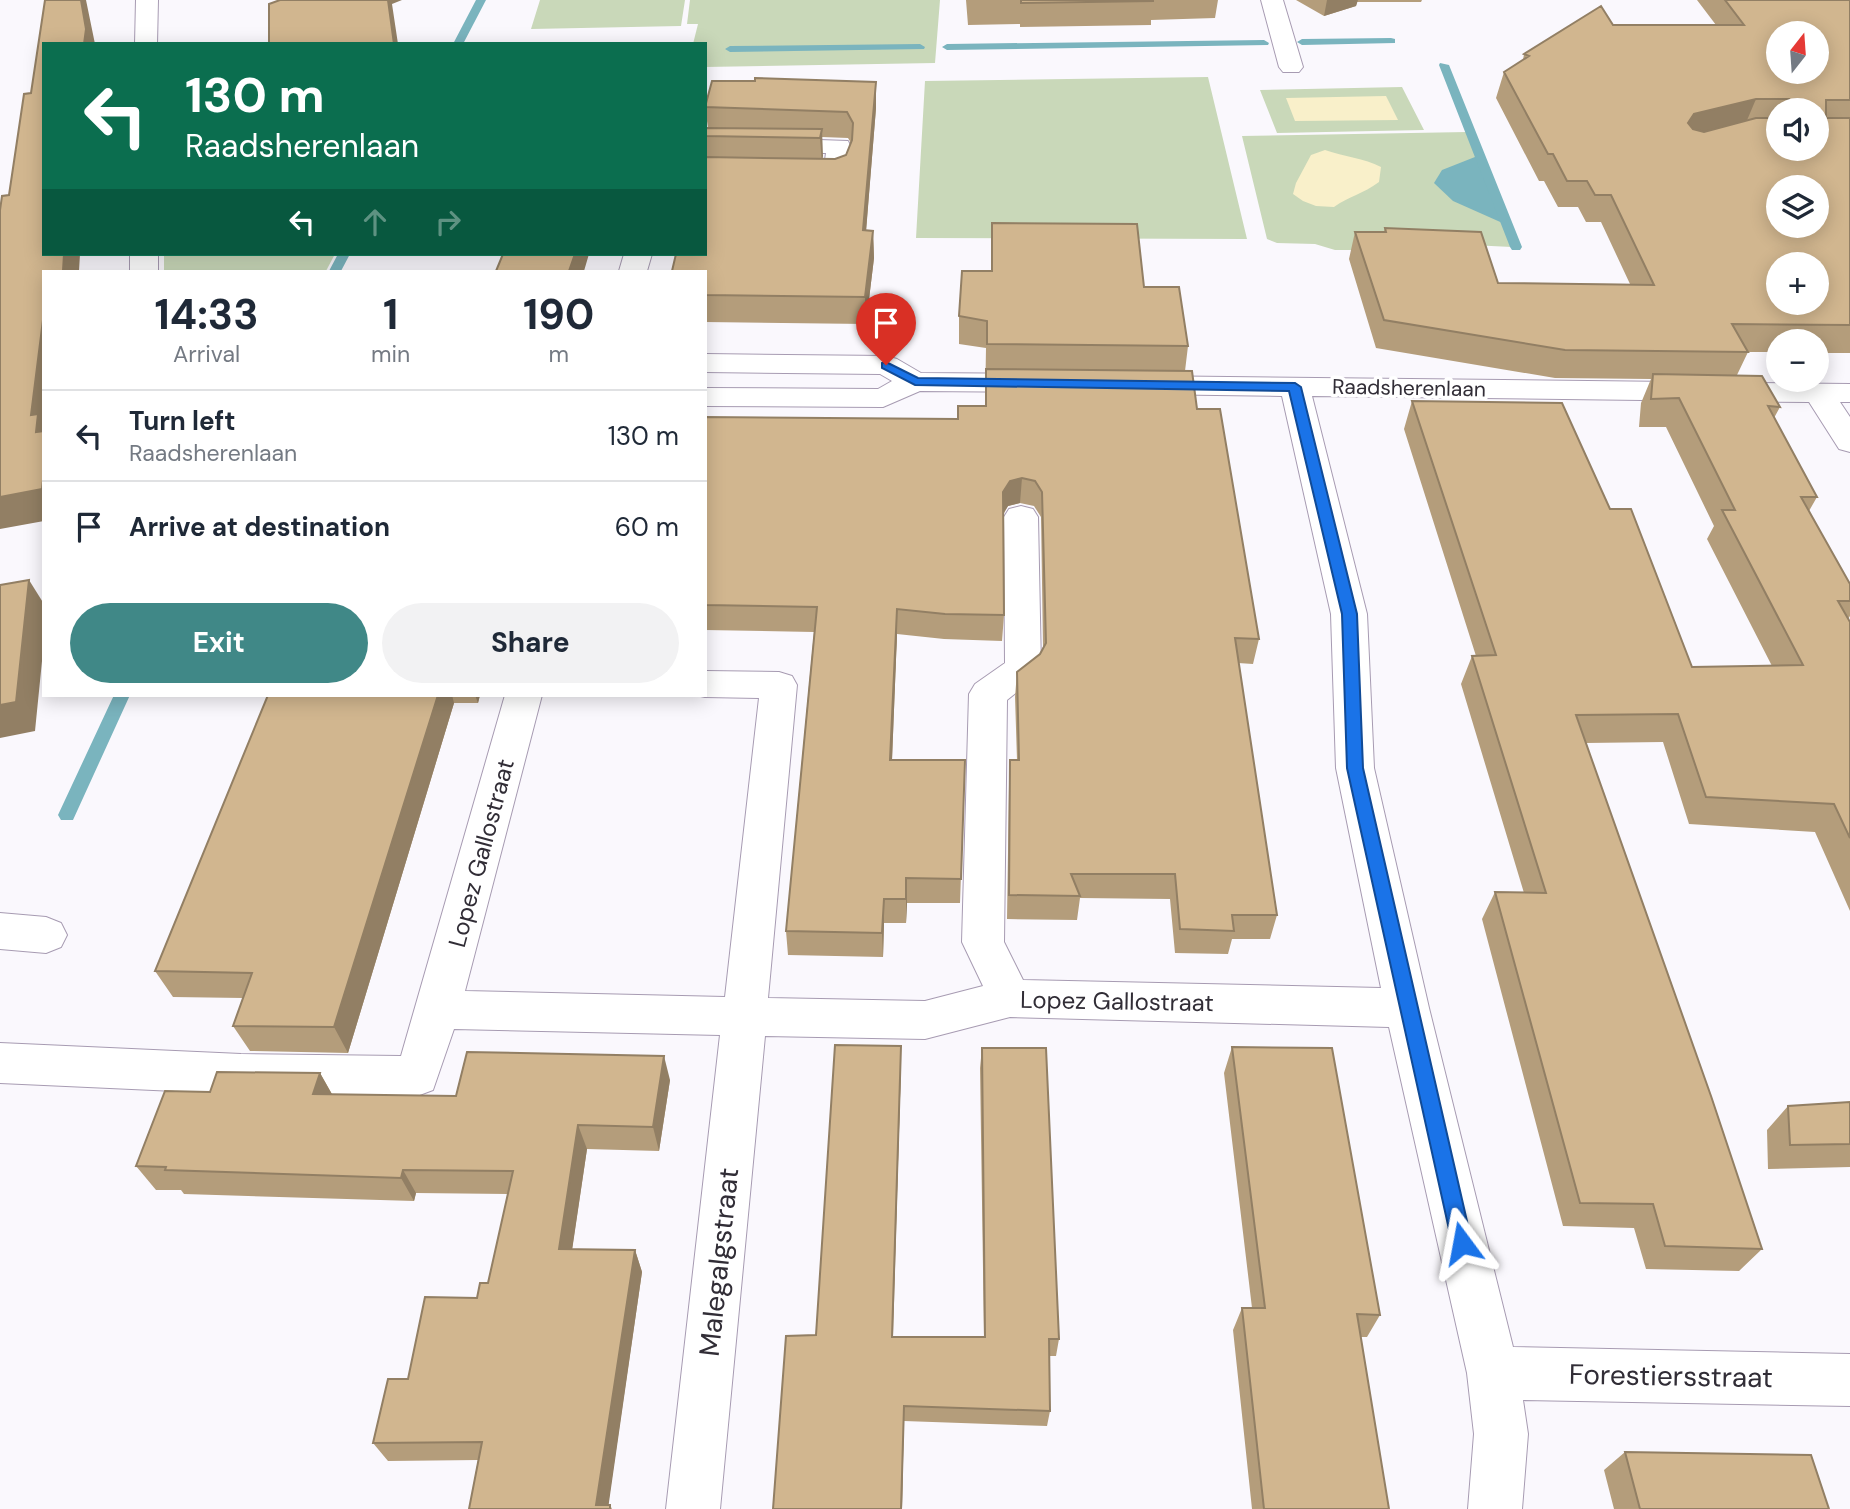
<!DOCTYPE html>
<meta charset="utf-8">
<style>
body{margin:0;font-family:"DM Sans",sans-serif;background:#f2f2f3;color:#1f2937;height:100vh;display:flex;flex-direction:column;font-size:26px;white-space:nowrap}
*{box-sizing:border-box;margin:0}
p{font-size:23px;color:#747a83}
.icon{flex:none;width:38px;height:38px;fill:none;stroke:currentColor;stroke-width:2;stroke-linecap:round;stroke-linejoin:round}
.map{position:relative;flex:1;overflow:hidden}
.drawer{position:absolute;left:42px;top:270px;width:665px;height:427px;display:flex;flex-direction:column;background:#fff;border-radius:0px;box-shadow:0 4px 18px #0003}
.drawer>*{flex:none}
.banner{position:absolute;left:42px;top:42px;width:665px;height:214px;border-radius:0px;box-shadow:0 4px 18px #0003;background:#0b6e4f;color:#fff;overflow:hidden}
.needle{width:46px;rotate:17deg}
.tools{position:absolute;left:1766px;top:21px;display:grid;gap:14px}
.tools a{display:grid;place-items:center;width:63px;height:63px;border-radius:50%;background:#fff;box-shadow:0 4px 18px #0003;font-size:35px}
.pin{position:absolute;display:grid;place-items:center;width:60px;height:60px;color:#fff;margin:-72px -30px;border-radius:50% 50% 50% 0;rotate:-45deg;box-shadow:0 0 7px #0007}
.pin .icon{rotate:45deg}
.me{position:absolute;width:77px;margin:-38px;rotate:347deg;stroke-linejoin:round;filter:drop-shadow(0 0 5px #0008)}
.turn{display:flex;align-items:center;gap:24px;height:147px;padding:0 28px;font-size:32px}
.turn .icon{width:91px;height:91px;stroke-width:2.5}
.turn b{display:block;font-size:49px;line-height:60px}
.lanes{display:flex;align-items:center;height:66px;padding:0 28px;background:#0003;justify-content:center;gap:35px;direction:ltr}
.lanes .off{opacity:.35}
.eta{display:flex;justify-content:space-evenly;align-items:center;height:119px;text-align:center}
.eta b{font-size:42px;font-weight:700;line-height:49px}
.button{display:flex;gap:14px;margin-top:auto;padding:14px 28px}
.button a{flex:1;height:80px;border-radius:42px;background:#408887;color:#fff;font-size:28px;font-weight:700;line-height:80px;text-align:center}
.button a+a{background:#f2f2f3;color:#1f2937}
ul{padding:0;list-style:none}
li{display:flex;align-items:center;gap:21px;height:91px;padding:0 28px;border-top:2px solid #e0e1e3}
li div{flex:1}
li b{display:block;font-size:26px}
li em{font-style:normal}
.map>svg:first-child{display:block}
.green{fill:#c9d8b9}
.sand{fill:#f9f0ca}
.water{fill:#7ab4be}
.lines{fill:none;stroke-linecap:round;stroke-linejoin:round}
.stream{fill:#7ab4be;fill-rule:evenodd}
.minor-casing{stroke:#a79bb2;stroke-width:2}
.minor{fill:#fff;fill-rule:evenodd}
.wall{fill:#b49d7b;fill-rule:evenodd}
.shaded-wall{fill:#927f64}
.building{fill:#d1b68f;stroke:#927f64;stroke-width:2;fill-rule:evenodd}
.route{fill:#1a73e8;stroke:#114b97;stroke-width:2}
.labels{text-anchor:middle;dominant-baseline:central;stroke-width:7;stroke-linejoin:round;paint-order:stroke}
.far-street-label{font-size:21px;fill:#312d36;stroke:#fff}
.street-label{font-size:24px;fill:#312d36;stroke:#fff}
.near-street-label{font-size:28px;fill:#312d36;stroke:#fff}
</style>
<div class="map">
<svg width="1850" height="1509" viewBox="0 0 1850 1509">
<rect width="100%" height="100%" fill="#faf8fd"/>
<!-- green -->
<path class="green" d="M540 0H685L681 26 531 29Z
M690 0H940L935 63 705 67V44H693L698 24H687Z
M1208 77 1247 239 916 238 925 81Z
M1402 87 1424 130 1277 133 1260 90Z
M1467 132 1512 247 1408 242 1395 250H1335L1315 244 1277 243 1267 239 1242 136Z
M164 254H335L326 271H164Z"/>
<!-- sand -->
<path class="sand" d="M1386 96 1398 120 1295 121 1286 98Z
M1325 150C1344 157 1364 158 1381 167L1379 182C1363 194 1349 196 1334 207L1316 206 1303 201 1293 194 1296 183 1311 155Z"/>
<!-- water -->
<path class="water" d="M1480 155 1507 225 1453 201 1434 183 1442 170Z"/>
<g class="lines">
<!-- stream -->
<path class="stream" d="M476 0H486L463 44H453Z
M1391 38 1395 39V43L1302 45 1297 42 1302 39Z
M1264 40 1269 43 1268 45 947 50 942 47 947 44Z
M920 44 925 47 924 49 730 52 725 49 730 46Z
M1440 63 1449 65 1522 247 1520 250H1512L1510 247 1439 65Z
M338 254H350L341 271H329Z
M114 695H130L73 820H61L58 815Z"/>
<defs>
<path id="minor" d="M136 0H158L157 44H135Z
M1261 0H1283L1303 67 1299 72H1283L1279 67Z
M705 136 848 141C854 150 851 171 845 180L836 183 705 181V165L824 167 826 153 705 152Z
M130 254H158V271H130Z
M624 254H652L647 271H619Z
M705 354 886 356 897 359 921 373 1038 374 1049 377 1053 383 1049 389 1038 392 920 391 883 407 705 406V388L878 389 892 381 880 374 705 372Z
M1141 376 1850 384V402H1840L1850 417V452L1839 449 1809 402 1312 396 1367 614 1374 768 1429 1008 1513 1347 1850 1354V1406L1523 1400 1528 1434 1522 1509H1468L1474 1434 1467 1373 1389 1027 1010 1017 925 1039 765 1036 720 1509H666L720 1035 454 1029 433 1090 417 1096 241 1094 0 1083V1043L241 1054 401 1056 505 695H542L465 991 725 997 759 698 705 697 696 695H705V671L779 672 792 676 797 685 768 998 925 1001 983 986 962 942 969 694 975 684 1005 663 1004 517 1009 509 1021 506 1033 509 1038 517 1041 668 1036 677 1007 700 1004 942 1023 980 1381 988 1336 768 1331 614 1282 396 1141 394 1130 391 1126 385 1130 379Z
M0 913 46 917 61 923 67 935 61 947 46 953 0 949Z"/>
</defs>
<!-- minor casing -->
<use href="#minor" class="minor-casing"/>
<!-- minor -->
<use href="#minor" class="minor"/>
</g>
<!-- wall -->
<path class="wall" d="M966 0H1218L1215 18 1151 20V25L1020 27V24L968 25Z
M1296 0H1422L1421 2H1357L1356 6 1324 16Z
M1697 0H1850V353H1816V341H1778V352H1748L1737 375 1780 407 1774 418 1817 497 1809 511 1850 584V616L1848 619 1850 622V911L1815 832 1689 824 1663 742 1586 743 1762 1249 1739 1271 1646 1269 1634 1228 1563 1226 1482 919 1495 892 1524 893 1461 684 1472 656H1476L1404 429 1412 401 1610 509 1692 667 1772 666 1707 539 1714 526 1666 427H1639L1641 403 1651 379 1555 378 1376 348 1349 259 1355 232H1384L1385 228 1498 283 1630 284 1601 222H1586L1578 207H1558L1544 181H1539L1496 98 1504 72 1523 60 1524 54 1716 25ZM1778 110H1816L1778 149Z
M876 82V108L866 230 873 231 874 258 866 324 705 322V128H708L705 107ZM822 137 848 138 851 143 846 155 835 159H822Z
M992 223 1144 287 1188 346 1185 371 1197 409 1259 639 1253 664 1238 663 1277 915 1270 939H1232L1228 954 1175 953 1170 899 1080 898 1077 920 1007 919 1009 785 1010 760H1017L1015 697 1017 672 1040 654 1043 647 1041 517 1034 506 1020 503 1008 506 1003 515 1004 615 1002 641 944 639 897 634 892 760H965L960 903H907L906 923H884L883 957 788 955 786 931 814 632 705 630V417L958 419 985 406 986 348 959 344V316L991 271Z
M268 695H480L478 703H454L348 1053 250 1051 233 1026 243 998 173 997 155 971Z
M1232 1047 1380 1315 1367 1337H1361L1389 1509H1252L1233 1330 1242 1308H1252L1224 1073Z
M982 1048 1059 1339 1056 1356H1049L1050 1411 1047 1426 904 1421 902 1509H773L816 1335 901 1066 893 1337H984L980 1068Z
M320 1073 332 1094 456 1096 670 1080 659 1151 587 1149 572 1249 635 1250 642 1272 608 1505H610L612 1509H469L478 1460 388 1461 373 1443 408 1379 477 1298 488 1283 508 1194 416 1193 414 1201 184 1194 181 1190H156L136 1166 210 1092Z
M1850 1102V1167L1768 1169 1767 1130 1788 1106Z
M1625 1452 1829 1509H1614L1604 1470Z"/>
<!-- shaded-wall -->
<path class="shaded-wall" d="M81 0H86L95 44H84Z
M388 0H402L392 4 398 44H394Z
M1327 0H1358L1356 6 1324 16Z
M876 82V108L864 257 863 230Z
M1756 99 1745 125 1683 140 1688 123 1694 114Z
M822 129 823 156 822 164 820 138Z
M873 231 874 258 866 324 865 297Z
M64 254H80L79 271H63Z
M575 254H589L584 271H569Z
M43 312H44V447L36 432 31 415Z
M44 472V521L0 529V497Z
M1022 478 1020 503 1008 506 1001 517 1003 492 1010 481Z
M29 580 44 604V641L35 731 0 738V705Z
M897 609V634L891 785 890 760Z
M438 695H452L454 703 348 1053 334 1027Z
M475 695H480L478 703Z
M906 878 907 903 906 923Z
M884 899V923L883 957 882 933Z
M901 1046V1066L892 1353V1337Z
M664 1056 670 1080 659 1151 653 1127Z
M320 1073 334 1098 313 1094Z
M578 1125 587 1149 569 1271 559 1249Z
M403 1170 416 1193 414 1201 401 1178Z
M635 1250 642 1272 608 1509 596 1505Z
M904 1406 902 1509H901Z"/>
<!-- building -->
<path class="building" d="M45 0H81L86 29 84 44H44V254H64L63 271H44V312L31 415 38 414 36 432 44 431V472L42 489 0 497V210L2 196 9 195 24 94 31 93Z
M280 0H388L394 44H269V4Z
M1021 0H1153V1L1021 3Z
M1725 0H1850V100H1826V118H1850V325L1732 324 1748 352 1565 350 1384 320 1355 232H1386L1385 228 1481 232 1498 283 1654 285 1611 195H1595L1587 181H1567L1553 154H1548L1504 72 1529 56 1524 54 1601 6 1613 25H1744ZM1778 33H1816V72H1778ZM1756 99H1789L1792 102V110H1816V149H1778V118H1756L1704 132 1693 129 1688 123 1694 114ZM1778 187H1816V226H1778ZM1778 264H1816V303H1778Z
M755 78 876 82 863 230 873 231 865 297 705 295V271H672L676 254H705V157L835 159 846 155 852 140 853 123 847 112 705 107 712 81H755Z
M705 128 822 129 820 138 705 136Z
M992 223 1137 224 1144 287H1179L1188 346 987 344V321L959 316 962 271H992Z
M503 254H575L569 271H496Z
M986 369 1192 371 1197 409H1220L1259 639 1235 638 1277 915H1232L1234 931 1180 929 1175 874H1071L1080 896 1009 895 1010 760H1019L1017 672 1040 654 1046 643 1042 492 1035 481 1022 478 1010 481 1003 492 1004 615 945 614 897 609 890 760H965L961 879 906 878V899H884L882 933 786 931 817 607 705 605V417L958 419V406H986Z
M1653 374 1762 376 1780 407 1768 406 1817 497H1801L1850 584V601H1838L1850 622V838L1834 804 1706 797 1678 714 1576 715 1711 1096 1762 1249 1665 1246 1653 1204 1580 1203 1495 892 1546 893 1472 656 1496 655 1412 401 1562 403 1610 509H1631L1692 667 1803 665 1722 510H1735L1679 398 1651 399Z
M29 580 16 702 0 705V585Z
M268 695H438L334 1027 233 1026 252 973 155 971Z
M835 1045 901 1046 892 1337H985L982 1048H1046L1059 1339H1049L1050 1411 904 1406 901 1509H773L786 1336 816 1335Z
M1232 1047 1332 1048 1380 1315 1357 1314 1389 1509H1264L1242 1308H1265Z
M467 1052 664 1056 653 1127 578 1125 559 1249 635 1250 596 1505H610V1509H469L482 1442 373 1443 388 1379H408L425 1297 477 1298 480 1283H488L513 1171 403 1170 401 1178 165 1170 166 1167 136 1166 165 1091 210 1092 217 1072 320 1073 313 1094 456 1096Z
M1850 1102V1144L1790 1145 1788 1106Z
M1625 1452 1811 1455 1829 1509H1640Z"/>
<!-- route -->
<path class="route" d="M886 362 918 378 1295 383 1301 387 1357 614 1363 768 1472 1243 1469 1250 1462 1252 1455 1250 1452 1243 1347 768 1342 614 1289 391 915 385 882 368V363Z"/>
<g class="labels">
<!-- far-street labels -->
<g class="far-street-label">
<text transform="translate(1409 388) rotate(1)">Raadsherenlaan</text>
</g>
<!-- street labels -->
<g class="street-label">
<text transform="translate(481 853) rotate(-75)">Lopez Gallostraat</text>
<text transform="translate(1117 1001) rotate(1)">Lopez Gallostraat</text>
</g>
<!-- near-street labels -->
<g class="near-street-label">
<text transform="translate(719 1262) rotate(-84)">Malegalgstraat</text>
<text transform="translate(1671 1376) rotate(1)">Forestiersstraat</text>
</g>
</g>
</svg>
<div class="tools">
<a><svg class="needle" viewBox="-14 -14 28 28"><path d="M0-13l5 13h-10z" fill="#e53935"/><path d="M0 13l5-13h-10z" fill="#747a83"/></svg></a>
<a><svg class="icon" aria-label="sound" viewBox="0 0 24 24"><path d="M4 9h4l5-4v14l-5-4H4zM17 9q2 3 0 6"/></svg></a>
<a><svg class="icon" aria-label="layers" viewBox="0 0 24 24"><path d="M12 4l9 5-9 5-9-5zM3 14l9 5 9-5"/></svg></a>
<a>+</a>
<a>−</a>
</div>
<div class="pin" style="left:886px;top:365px;background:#d93025"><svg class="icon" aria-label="arrive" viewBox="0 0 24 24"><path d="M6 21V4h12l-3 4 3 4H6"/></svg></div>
<svg class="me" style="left:1462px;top:1243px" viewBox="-20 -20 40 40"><path d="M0-17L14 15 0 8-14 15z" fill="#1a73e8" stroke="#fff" stroke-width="4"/></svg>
<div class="banner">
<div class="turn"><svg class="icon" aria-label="left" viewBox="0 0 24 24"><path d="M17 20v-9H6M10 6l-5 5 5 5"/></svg><div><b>130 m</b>Raadsherenlaan</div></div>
<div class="lanes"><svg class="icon" aria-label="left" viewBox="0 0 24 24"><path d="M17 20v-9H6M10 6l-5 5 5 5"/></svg><svg class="icon off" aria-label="ahead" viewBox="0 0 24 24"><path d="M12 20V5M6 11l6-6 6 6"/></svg><svg class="icon off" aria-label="right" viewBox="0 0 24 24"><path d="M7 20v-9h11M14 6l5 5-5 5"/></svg></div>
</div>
<section class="drawer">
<div class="eta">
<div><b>14:33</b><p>Arrival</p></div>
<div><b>1</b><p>min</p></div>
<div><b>190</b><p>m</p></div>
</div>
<ul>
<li><svg class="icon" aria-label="left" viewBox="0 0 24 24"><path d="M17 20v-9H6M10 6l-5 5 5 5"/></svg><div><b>Turn left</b><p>Raadsherenlaan</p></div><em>130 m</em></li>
<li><svg class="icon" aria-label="arrive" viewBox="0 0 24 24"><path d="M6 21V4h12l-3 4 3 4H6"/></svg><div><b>Arrive at destination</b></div><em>60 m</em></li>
</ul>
<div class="button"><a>Exit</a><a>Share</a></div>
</section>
</div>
